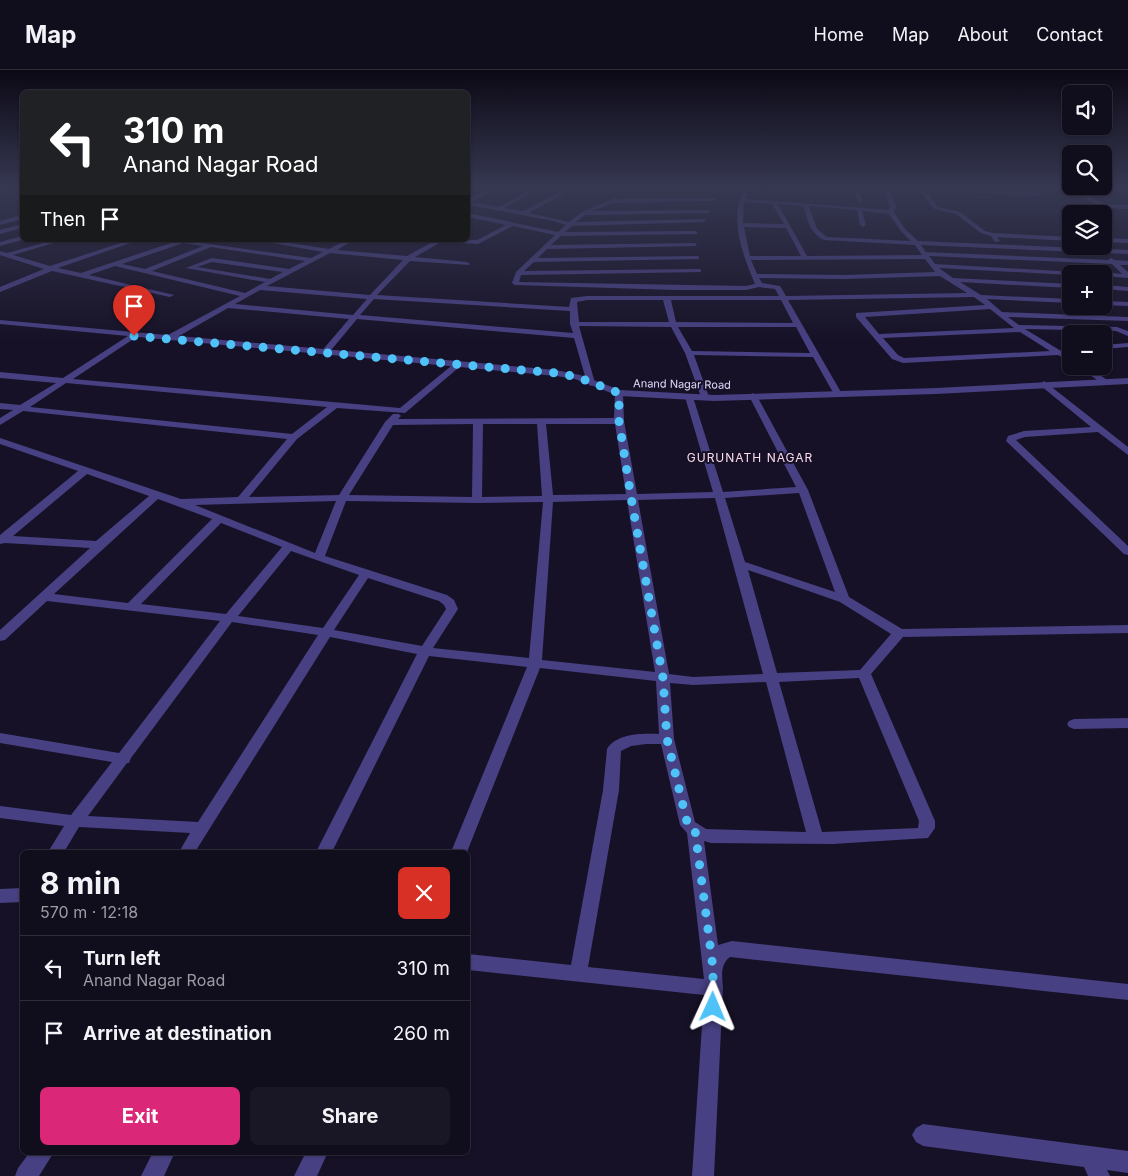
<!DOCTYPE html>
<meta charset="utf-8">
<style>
body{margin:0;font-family:Inter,sans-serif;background:#191625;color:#f1f3f6;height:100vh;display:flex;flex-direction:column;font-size:19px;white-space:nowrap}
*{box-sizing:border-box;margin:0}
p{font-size:16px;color:#9c9ca3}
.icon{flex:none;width:28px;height:28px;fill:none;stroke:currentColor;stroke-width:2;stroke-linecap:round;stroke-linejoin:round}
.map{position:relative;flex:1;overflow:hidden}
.sheet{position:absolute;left:20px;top:780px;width:450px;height:305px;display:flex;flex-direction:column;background:#100d1c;border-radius:8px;box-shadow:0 1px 4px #0004,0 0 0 1px #302d3b}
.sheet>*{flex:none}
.hud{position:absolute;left:20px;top:20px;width:450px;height:152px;border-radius:8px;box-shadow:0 1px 4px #0004,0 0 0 1px #302d3b;background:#202124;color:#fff;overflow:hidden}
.tools{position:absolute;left:1062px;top:15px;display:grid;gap:10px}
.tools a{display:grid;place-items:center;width:50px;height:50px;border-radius:8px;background:#100d1c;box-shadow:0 1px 4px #0004,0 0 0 1px #302d3b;font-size:25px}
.pin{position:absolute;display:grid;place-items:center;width:42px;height:42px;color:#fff;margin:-51px -21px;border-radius:50% 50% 50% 0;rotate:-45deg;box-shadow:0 0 5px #0007}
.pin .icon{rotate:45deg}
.me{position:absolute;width:55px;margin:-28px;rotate:1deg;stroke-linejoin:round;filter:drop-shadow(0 0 4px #0008)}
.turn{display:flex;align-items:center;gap:18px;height:105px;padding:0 20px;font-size:22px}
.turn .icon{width:65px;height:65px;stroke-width:2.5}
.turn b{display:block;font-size:35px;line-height:42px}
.then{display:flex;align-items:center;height:48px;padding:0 20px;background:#0003;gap:10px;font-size:19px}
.round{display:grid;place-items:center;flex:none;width:52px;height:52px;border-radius:8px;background:#191625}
.headline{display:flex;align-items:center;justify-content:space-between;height:85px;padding:0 20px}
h1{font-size:30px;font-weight:700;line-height:38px}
.cta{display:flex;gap:10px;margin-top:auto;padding:10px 20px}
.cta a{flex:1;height:58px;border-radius:8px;background:#db2777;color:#fff;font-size:20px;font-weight:700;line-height:58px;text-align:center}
.cta a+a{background:#191625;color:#f1f3f6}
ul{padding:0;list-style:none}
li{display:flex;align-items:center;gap:15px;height:65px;padding:0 20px;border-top:1px solid #302d3b}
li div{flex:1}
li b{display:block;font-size:19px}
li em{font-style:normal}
header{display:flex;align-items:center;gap:30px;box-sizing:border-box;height:70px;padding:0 25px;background:#100d1c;border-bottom:1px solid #302d3b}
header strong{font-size:24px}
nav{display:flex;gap:28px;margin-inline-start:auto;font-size:18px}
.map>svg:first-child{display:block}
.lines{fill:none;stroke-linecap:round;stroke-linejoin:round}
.minor{fill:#474082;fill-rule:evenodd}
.tertiary{fill:#474082;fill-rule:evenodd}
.route{stroke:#4fc3f7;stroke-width:9;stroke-dasharray:0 16.2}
.labels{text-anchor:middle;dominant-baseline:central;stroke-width:4;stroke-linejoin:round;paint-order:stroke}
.far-street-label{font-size:11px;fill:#e0d9fc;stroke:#161126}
.far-neighbourhood-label{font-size:12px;letter-spacing:1px;fill:#fcdbee;stroke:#161126}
</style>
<header>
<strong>Map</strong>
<nav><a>Home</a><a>Map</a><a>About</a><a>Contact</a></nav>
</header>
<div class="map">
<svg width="1128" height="1106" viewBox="0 0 1128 1106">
<rect width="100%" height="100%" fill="#161126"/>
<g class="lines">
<!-- minor -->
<path class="minor" d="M494 116H501L471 132 499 137 537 116H544L505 138 523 141 571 116H578L529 143 569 152 582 142 613 129 716 128 714 131 613 133 592 141 710 140 708 143 585 145 576 152 706 149 704 152 572 156 565 162 696 161 698 164 561 166 551 175 695 173 697 176 547 179 538 188 697 186 699 187V189L534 192 524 201 699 199 701 200V202L521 205 519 212 746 216 755 214C742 183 729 150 744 118L749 119 745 129 889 140 890 136 882 116H888L896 136 894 142 905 159 918 171 1128 180V184L921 175 926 182 1108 190 1111 188 1115 190 1128 191V195H1120L1128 202V208L1104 206V204H1101L1104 202 1122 204 1112 194 929 186 935 194 1093 203 1071 205 939 198 953 208 1071 214V218L960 212 981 225 1071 229V233L987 229 1002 242 1128 247V251L1008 247 1019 255 1117 257 1128 261V266L1116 261 1025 259 1071 287V292L1058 285 903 293 892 289 856 247V243L985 235 974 227 788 230 842 324 841 326H835L813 287 694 285 709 327 705 330 701 327 685 283 671 257 579 256 595 313 591 316 587 313 574 268 357 249 327 285H324L320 283 349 249 228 238 172 270H166V266L240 226 115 196 89 205 174 225 170 227 52 201 0 222V217L44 199 0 185V181L7 183 54 170H64L13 185 50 196 130 170H139L58 198 81 203 180 170 311 188 323 182 256 170H271L329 179 346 170H354L337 180 407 186 436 170H477L506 155 468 147V143L558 162 566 155 554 151 468 135V129ZM744 132 772 134 784 154 743 153ZM778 134 804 136C807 150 810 163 824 170L915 175 922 185 807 186ZM809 136 857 140 860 155 863 157 866 155 862 141 889 144 901 161 911 171 827 167 817 159ZM513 156 555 165 516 202 512 213 515 215 676 220H746L759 217 775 219 779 226H587L571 228 569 237 377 225 410 191 469 195 470 194 467 192 415 187 441 172 478 174ZM744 157 786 158 801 186H750ZM183 173 203 176 145 199 122 194ZM211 177 305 191 289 199 212 188 186 198 265 212 245 223 152 201ZM330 183 403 190 370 225 267 216ZM925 189 935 202 844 205 757 204 751 190ZM212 192 283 202 270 209 197 197ZM940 206 967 223 786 226 780 216 762 213 759 208 844 209ZM260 220 367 229 353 245 235 234ZM374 229 570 241V254L573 263 360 245ZM587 230H663L669 252H579L577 232ZM671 230H781L793 253 676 252ZM990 239 1014 258 879 264 865 247ZM678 257H796L810 283 692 281ZM1020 262 1050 281 904 288 898 285 883 268Z
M851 116H857L863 132H859Z
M916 116H922L938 137 960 142 985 161 993 163 1071 167V171L997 167 1000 171 995 172 991 166 981 163 956 144 934 139Z
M1078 116H1083C1093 135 1109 135 1128 135V139C1106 139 1088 137 1078 116Z
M945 118 1039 122 1042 124 1039 126 943 121Z
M22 145V149L0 155V151Z
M22 154V158L0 164V160Z
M22 166V170L0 176V172Z
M1104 168 1128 169V173L1104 172Z
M1104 215 1128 217V221L1104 219Z
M1104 231 1128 232V236L1104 235Z
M131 264 138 266 73 309 400 338 456 292 463 294 405 343 337 338 297 369 249 427 339 425 385 352 393 344H399L401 346 398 349 614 348 615 323 619 320 623 323 624 351 637 424 713 422 685 327 689 324 693 327 723 422 796 417 749 326 753 323 757 326 808 420 849 527 902 559 1128 555V563L903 567 871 604 935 751V758L928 768 833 774 711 773 704 771 718 875 732 871 1128 914V930L730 887C720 894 722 907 723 918L714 1106H692L704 925 468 900V884L571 895 603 720 607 679C616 663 643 663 659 664L656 611 540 598 467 782H451L527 597 429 586 332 782H316L417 584 330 567 195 782H179L190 763 79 757 64 782H48L64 756 0 748V736L71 745 112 692 0 673V663L119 683 220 551 47 531 5 570 0 571V560L90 478 5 473 0 474V465L78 401 0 374V368L181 429 238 427 287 369 23 341 0 355V348L13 340 0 339V333L20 335 56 313 0 308V302L63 308ZM66 313 327 337 292 364 30 337ZM473 354 472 427 349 425 393 355ZM483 354H537L542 426 482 427ZM546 354H615L626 424 553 425ZM87 404 149 426 96 471 13 466ZM799 423 835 522 745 492 725 428ZM715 428 763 604 693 607 669 604 638 430ZM158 429 212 449 128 533 54 524ZM627 430 655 602 542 590 553 432ZM336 431 315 483 195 435ZM346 431 477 433 543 432 529 588 433 578 458 539 454 530 447 525 325 486ZM221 453 282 477 226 544 141 534ZM291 481 359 505 323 558 238 546ZM748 500 840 532 891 564 860 600 777 603ZM368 508 439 531 444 535 446 539 422 576 334 560ZM232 552 318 565 198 752 88 746 127 693H129L131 688ZM859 608 919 751 918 758 822 762 779 612ZM766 612 806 762 706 759 695 752 674 669 670 613 693 615ZM646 674H661L680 755 687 763 704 909 588 897 619 720 621 681 631 676Z
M1128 273V277L1104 279V275Z
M1077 296H1087L1110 312 1103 314Z
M1044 311 1128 377V385L1098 362 1025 367 1016 370 1128 476V485L1124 484 1006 371 1008 366 1024 361 1091 357 1041 316 1040 314Z
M1128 648V658L1074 659 1069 657 1067 654 1069 651 1074 649Z
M22 818V832L0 833V819Z
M923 1054 1128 1081V1103L1107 1100 1110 1106H1088L1084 1097 923 1076 916 1072 912 1065 916 1058Z
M30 1082H54L39 1106H15L18 1098Z
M153 1082H175L164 1106H141Z
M306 1082H328L317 1106H294Z"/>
<!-- tertiary -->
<path class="tertiary" d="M0 250 556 300 580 305 620 320 714 325 936 318 1128 308V314L936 324 714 331 619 326 575 309 556 306 0 254Z"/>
</g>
<!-- sky -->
<linearGradient id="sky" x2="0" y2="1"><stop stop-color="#0c0915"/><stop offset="0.43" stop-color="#363852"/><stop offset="1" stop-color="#363852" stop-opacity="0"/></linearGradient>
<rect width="1128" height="271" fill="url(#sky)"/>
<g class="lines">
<!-- route -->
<path class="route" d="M134 266 556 303 577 307 619 323V351L631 427 663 608 667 669 686 748 688 755 695 760 713 898V937"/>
</g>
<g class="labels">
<!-- far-street labels -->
<g class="far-street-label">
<text transform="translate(682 314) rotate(1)">Anand Nagar Road</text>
</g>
<!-- far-neighbourhood labels -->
<g class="far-neighbourhood-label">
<text x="750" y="387">GURUNATH NAGAR</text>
</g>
</g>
</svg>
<div class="tools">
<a><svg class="icon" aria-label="sound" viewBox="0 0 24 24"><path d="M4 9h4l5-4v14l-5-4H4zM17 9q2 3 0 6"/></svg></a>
<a><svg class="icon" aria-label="search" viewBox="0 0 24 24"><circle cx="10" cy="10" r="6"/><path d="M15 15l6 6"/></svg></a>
<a><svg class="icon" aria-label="layers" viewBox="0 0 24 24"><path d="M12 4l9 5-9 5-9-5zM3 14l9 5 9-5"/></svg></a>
<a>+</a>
<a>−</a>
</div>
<div class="pin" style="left:134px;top:266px;background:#d93025"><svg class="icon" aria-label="arrive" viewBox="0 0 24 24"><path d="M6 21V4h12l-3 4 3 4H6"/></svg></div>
<svg class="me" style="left:713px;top:937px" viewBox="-20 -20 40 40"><path d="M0-17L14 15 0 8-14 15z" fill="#4fc3f7" stroke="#fff" stroke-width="4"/></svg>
<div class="hud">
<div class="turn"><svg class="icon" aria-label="left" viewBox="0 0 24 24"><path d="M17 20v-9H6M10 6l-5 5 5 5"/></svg><div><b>310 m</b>Anand Nagar Road</div></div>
<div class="then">Then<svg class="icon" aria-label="arrive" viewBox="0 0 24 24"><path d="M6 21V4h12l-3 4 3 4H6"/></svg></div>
</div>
<section class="sheet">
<div class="headline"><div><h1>8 min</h1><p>570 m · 12:18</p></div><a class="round" style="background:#d93025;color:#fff"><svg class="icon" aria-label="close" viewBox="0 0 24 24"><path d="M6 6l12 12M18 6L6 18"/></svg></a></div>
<ul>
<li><svg class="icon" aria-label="left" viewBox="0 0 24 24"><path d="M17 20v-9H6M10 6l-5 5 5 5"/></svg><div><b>Turn left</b><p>Anand Nagar Road</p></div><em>310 m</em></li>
<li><svg class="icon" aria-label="arrive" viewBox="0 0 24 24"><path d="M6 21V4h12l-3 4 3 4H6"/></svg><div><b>Arrive at destination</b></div><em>260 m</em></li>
</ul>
<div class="cta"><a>Exit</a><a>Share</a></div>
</section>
</div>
